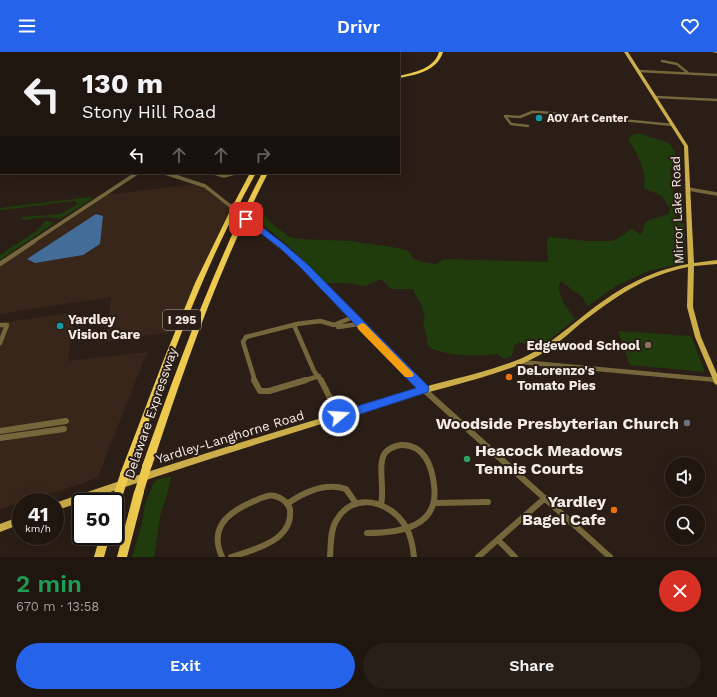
<!DOCTYPE html>
<meta charset="utf-8">
<style>
body{margin:0;font-family:"Work Sans",sans-serif;background:#281f19;color:#f1f3f6;height:100vh;display:flex;flex-direction:column;font-size:15px;white-space:nowrap}
*{box-sizing:border-box;margin:0}
p{font-size:13px;color:#a29f9f}
.icon{flex:none;width:22px;height:22px;fill:none;stroke:currentColor;stroke-width:2;stroke-linecap:round;stroke-linejoin:round}
.map{position:relative;height:505px;overflow:hidden}
.side{display:flex;flex-direction:column;background:#201610;flex:1}
.side>*{flex:none}
.top-card{position:absolute;left:0px;top:0px;width:400px;height:122px;box-shadow:0 4px 16px #0002,0 0 0 1px #3d3530;background:#201610;color:#f1f3f6;overflow:hidden}
.tools{position:absolute;left:665px;top:405px;display:grid;gap:8px}
.tools a{display:grid;place-items:center;width:40px;height:40px;border-radius:50%;background:#201610;box-shadow:0 4px 16px #0002,0 0 0 1px #3d3530;font-size:20px}
.speed{position:absolute;left:12px;top:441px;display:flex;gap:8px;font-size:20px;font-weight:700;text-align:center}
.speed>*{display:grid;place-content:center;width:52px;height:52px;border-radius:50%;background:#201610;box-shadow:0 4px 16px #0002,0 0 0 1px #3d3530;line-height:1}
.speed small{font-size:10px;font-weight:400}
.speed .limit{border:2px solid #111;border-radius:6px;background:#fff;color:#111}
.pin{position:absolute;display:grid;place-items:center;width:34px;height:34px;color:#fff;margin:-17px;border-radius:8px;box-shadow:0 2px 6px #0006}
.me{position:absolute;width:44px;margin:-22px;rotate:72deg;stroke-linejoin:round;filter:drop-shadow(0 0 3px #0008)}
.turn{display:flex;align-items:center;gap:14px;height:84px;padding:0 16px;font-size:18px}
.turn .icon{width:52px;height:52px;stroke-width:2.5}
.turn b{display:block;font-size:28px;line-height:34px}
.lanes{display:flex;align-items:center;height:38px;padding:0 16px;background:#0003;justify-content:center;gap:20px;direction:ltr}
.lanes .off{opacity:.35}
.round{display:grid;place-items:center;flex:none;width:42px;height:42px;border-radius:21px;background:#281f19}
.headline{display:flex;align-items:center;justify-content:space-between;height:68px;padding:0 16px}
h1{font-size:24px;font-weight:600;line-height:30px;color:#1e9e55}
.primary-button{display:flex;gap:8px;margin-top:auto;padding:8px 16px}
.primary-button a{flex:1;height:46px;border-radius:24px;background:#2563eb;color:#fff;font-size:16px;font-weight:600;line-height:46px;text-align:center}
.primary-button a+a{background:#281f19;color:#f1f3f6}
header{display:flex;justify-content:space-between;align-items:center;height:52px;padding:0 16px;background:#2563eb;color:#fff;font-size:18px;font-weight:600}
.map>svg:first-child{display:block}
.built{fill:#372619}
.green{fill:#203c0d}
.water{fill:#436c98}
.lines{fill:none;stroke-linecap:round;stroke-linejoin:round}
.minor-far3{stroke:#75673b;stroke-width:2.5}
.minor-far2{stroke:#75673b;stroke-width:3.5}
.minor-far1{stroke:#75673b;stroke-width:4.5}
.minor{stroke:#75673b;stroke-width:6}
.major{fill:#cbae4a;fill-rule:evenodd}
.highway{fill:#edca4d;fill-rule:evenodd}
.minor-bridge{stroke:#75673b;stroke-width:3.5}
.highway-bridge{stroke:#edca4d;stroke-width:9}
.route{fill:#2563eb;stroke:#184099}
.slow{fill:#f59e0b}
.culture-dot{fill:#0f9aa8;stroke:#2a1e16;stroke-width:1.5}
.education-dot{fill:#8d6e63;stroke:#2a1e16;stroke-width:1.5}
.food-dot{fill:#e8710a;stroke:#2a1e16;stroke-width:1.5}
.worship-dot{fill:#6b7280;stroke:#2a1e16;stroke-width:1.5}
.leisure-dot{fill:#2e9e5b;stroke:#2a1e16;stroke-width:1.5}
.labels{text-anchor:middle;dominant-baseline:central;stroke-width:4;stroke-linejoin:round;paint-order:stroke}
.far-poi-label{font-size:11px;font-weight:bold;fill:#f3ebe5;stroke:#2a1e16;text-anchor:start}
.shield{fill:#2a1e16;stroke:#b7aea7;stroke-width:1}
.shield-label{font-size:12px;font-weight:bold;fill:#f3ebe5}
.street-label{font-size:13px;fill:#f3ebe5;stroke:#2a1e16}
.poi-label{font-size:13px;font-weight:bold;fill:#f3ebe5;stroke:#2a1e16;text-anchor:start}
.near-poi-label{font-size:16px;font-weight:bold;fill:#f3ebe5;stroke:#2a1e16;text-anchor:end}
</style>
<header><svg class="icon" aria-label="menu" viewBox="0 0 24 24"><path d="M4 6h16M4 12h16M4 18h16"/></svg>Drivr<svg class="icon" aria-label="heart" viewBox="0 0 24 24"><path d="M12 20l-8-8c-3-5 5-10 8-4 3-6 11-1 8 4z"/></svg></header>
<div class="map">
<svg width="717" height="505" viewBox="0 0 717 505">
<rect width="100%" height="100%" fill="#2a1e16"/>
<!-- built -->
<path class="built" d="M200 132 234 156 178 279 106 290 111 245 0 262V212L103 143Z
M75 260 68 309 147 300 99 422 94 427 81 432 0 457V271Z"/>
<!-- green -->
<path class="green" d="M638 81 669 91 675 100 674 112 670 119 674 142 673 151 677 158 676 167 684 173 686 205 684 211 648 219 616 234 588 254 583 246 561 229 558 236 564 252 575 267C567 273 543 296 532 294 528 293 523 291 519 290L514 294 512 304 504 307 497 302C480 304 442 305 428 294L426 280 423 274C428 257 419 252 413 237H391L381 227 365 234 347 231H325L293 198 250 162 256 152 270 170 289 185 300 187 351 189 398 196 408 199 414 207 422 210 436 212 444 207 548 210 547 187 550 185 587 189H613L632 177 641 183 645 171 649 168 669 162 670 157 662 144 644 136C644 132 645 128 644 123 642 113 636 96 628 89L631 84Z
M90 145 92 147 60 167 46 165 23 168 21 165 61 162 77 152 75 149 47 152 46 154 45 153 23 155 21 157V156L0 158V156Z
M42 168 52 170 53 172 0 208V203L13 194 12 193H15L38 178 36 176H40L45 169Z
M618 279 691 284 705 320 630 313Z
M171 425 166 446 161 460 154 505H132L142 471 145 452 153 432 158 427Z"/>
<!-- water -->
<path class="water" d="M96 162 103 164 100 192 83 203 35 211 27 207Z"/>
<g class="lines">
<!-- minor-far3 -->
<path class="minor-far3" d="M662 9 677 12 688 21
M639 19 717 23
M656 45 717 48
M528 74 511 72 505 64 520 65 532 60H540L673 73"/>
<!-- minor-far2 -->
<path class="minor-far2" d="M165 121 205 134 229 153
M214 121 224 124 235 121
M688 137 717 142
M246 167 277 191
M31 191 137 121"/>
<!-- minor-far1 -->
<path class="minor-far1" d="M275 190 293 204 414 329
M0 212 33 190
M0 273H7L0 291
M294 273 314 319 321 329
M338 275 359 272
M521 310 717 328
M255 329 243 290 246 285 297 272 320 269 334 273 353 265
M303 329 319 324"/>
<!-- minor -->
<path class="minor" d="M254 328 260 339H269L306 328
M321 328 339 364
M413 328 610 505
M715 328H717
M0 379 66 369
M0 386 64 377
M435 451 488 450
M287 452C304 440 325 430 346 437L355 450
M367 481C400 481 440 475 434 433 432 414 424 392 401 393 395 394 389 396 385 401 377 412 385 438 381 452
M498 488 515 505
M222 505C209 476 227 461 252 450 259 447 268 442 275 444 282 446 289 451 290 458 293 489 253 498 231 505
M330 505C331 493 330 479 336 469 353 438 391 449 406 475 411 484 413 495 414 505
M478 505 545 446"/>
<!-- major -->
<path class="major" d="M624 0H628L688 94 694 211 717 208V212L694 214 693 255 701 285 717 322V333L715 332 714 330 695 285 687 255 688 215C644 224 615 245 580 272 563 287 545 302 524 311 478 329 429 339 382 353 273 387 163 421 55 459V451C162 414 270 381 379 349 397 343 416 337 435 332 463 325 492 318 520 307 543 297 563 280 582 265 616 238 645 220 688 212L684 94Z
M712 0H717V1Z
M21 464V472L0 480V472Z"/>
<!-- highway -->
<path class="highway" d="M332 0H336V1H332Z
M439 0H443C437 19 416 23 399 26V24C415 20 434 17 439 0Z
M250 121H256C236 157 218 193 202 231 175 293 153 358 130 422L128 425 125 426 122 425 120 422 164 307 195 231 231 157Z
M262 121H268C219 216 185 313 152 414L150 417 147 418 144 417 142 414C178 313 213 216 262 121Z
M139 436 142 437 144 440 127 505H117L134 440 136 437Z
M100 484H110L104 505H94Z"/>
<!-- minor-bridge -->
<path class="minor-bridge" d="M229 153 246 167"/>
<!-- highway-bridge -->
<path class="highway-bridge" d="M139 440 147 414
M116 449 125 422"/>
</g>
<!-- route -->
<path class="route" d="M243 165H249L285 193 307 212 428 334 429 337 428 340 339 369 335 367 333 364 335 361 416 336 301 216 280 196 243 168Z"/>
<!-- slow -->
<path class="slow" d="M362 271 365 272 412 320 414 323 412 325H405L358 277 357 274Z"/>
<!-- markers -->
<g class="culture-dot">
<circle cx="539" cy="66" r="4"/>
<circle cx="60" cy="274" r="4"/>
</g>
<circle class="education-dot" cx="648" cy="293" r="4"/>
<g class="food-dot">
<circle cx="509" cy="325" r="4"/>
<circle cx="614" cy="458" r="4"/>
</g>
<circle class="worship-dot" cx="687" cy="371" r="4"/>
<circle class="leisure-dot" cx="467" cy="407" r="4"/>
<g class="labels">
<!-- far-poi labels -->
<g class="far-poi-label">
<text x="547" y="66">AOY Art Center</text>
</g>
<!-- shield labels -->
<rect class="shield" x="163" y="258" width="38" height="20" rx="3"/>
<g class="shield-label">
<text x="182" y="268">I 295</text>
</g>
<!-- street labels -->
<g class="street-label">
<text transform="translate(677 158) rotate(-92)">Mirror Lake Road</text>
<text transform="translate(151 361) rotate(-71)">Delaware Expressway</text>
<text transform="translate(230 385) rotate(-17)">Yardley-Langhorne Road</text>
</g>
<!-- poi labels -->
<g class="poi-label">
<text x="68" y="267">Yardley<tspan x="68" dy="15">Vision Care</tspan></text>
<text x="640" y="293" text-anchor="end">Edgewood School</text>
<text x="517" y="318">DeLorenzo's<tspan x="517" dy="15">Tomato Pies</tspan></text>
</g>
<!-- near-poi labels -->
<g class="near-poi-label">
<text x="679" y="371">Woodside Presbyterian Church</text>
<text x="475" y="398" text-anchor="start">Heacock Meadows<tspan x="475" dy="18">Tennis Courts</tspan></text>
<text x="606" y="449">Yardley<tspan x="606" dy="18">Bagel Cafe</tspan></text>
</g>
</g>
</svg>
<div class="tools">
<a><svg class="icon" aria-label="sound" viewBox="0 0 24 24"><path d="M4 9h4l5-4v14l-5-4H4zM17 9q2 3 0 6"/></svg></a>
<a><svg class="icon" aria-label="search" viewBox="0 0 24 24"><circle cx="10" cy="10" r="6"/><path d="M15 15l6 6"/></svg></a>
</div>
<div class="speed"><div>41<small>km/h</small></div><div class="limit">50</div></div>
<div class="pin" style="left:246px;top:167px;background:#d93025"><svg class="icon" aria-label="arrive" viewBox="0 0 24 24"><path d="M6 21V4h12l-3 4 3 4H6"/></svg></div>
<svg class="me" style="left:339px;top:364px" viewBox="-20 -20 40 40"><circle r="17" fill="#2563eb" stroke="#fff" stroke-width="3"/><path d="M0-11L8 9 0 5-8 9z" fill="#fff"/></svg>
<div class="top-card">
<div class="turn"><svg class="icon" aria-label="left" viewBox="0 0 24 24"><path d="M17 20v-9H6M10 6l-5 5 5 5"/></svg><div><b>130 m</b>Stony Hill Road</div></div>
<div class="lanes"><svg class="icon" aria-label="left" viewBox="0 0 24 24"><path d="M17 20v-9H6M10 6l-5 5 5 5"/></svg><svg class="icon off" aria-label="ahead" viewBox="0 0 24 24"><path d="M12 20V5M6 11l6-6 6 6"/></svg><svg class="icon off" aria-label="ahead" viewBox="0 0 24 24"><path d="M12 20V5M6 11l6-6 6 6"/></svg><svg class="icon off" aria-label="right" viewBox="0 0 24 24"><path d="M7 20v-9h11M14 6l5 5-5 5"/></svg></div>
</div>
</div>
<section class="side">
<div class="headline"><div><h1>2 min</h1><p>670 m · 13:58</p></div><a class="round" style="background:#d93025;color:#fff"><svg class="icon" aria-label="close" viewBox="0 0 24 24"><path d="M6 6l12 12M18 6L6 18"/></svg></a></div>
<div class="primary-button"><a>Exit</a><a>Share</a></div>
</section>
